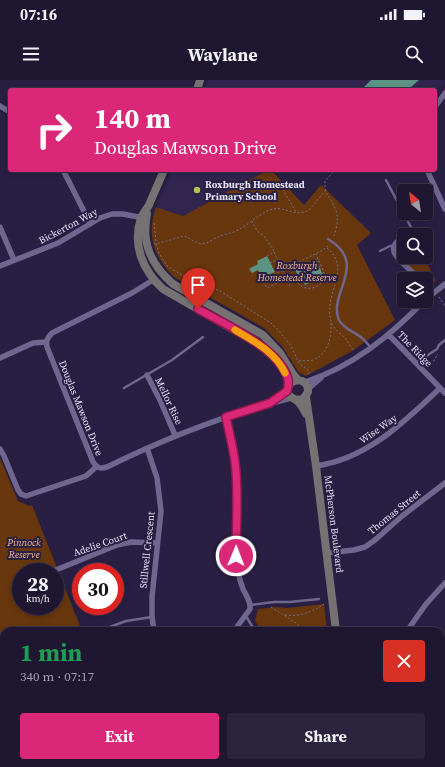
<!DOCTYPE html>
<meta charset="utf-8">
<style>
body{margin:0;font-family:"Source Serif 4",serif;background:#2c243e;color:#f1f3f6;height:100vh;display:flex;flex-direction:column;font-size:15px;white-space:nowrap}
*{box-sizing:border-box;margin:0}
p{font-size:13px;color:#a19fac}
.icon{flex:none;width:22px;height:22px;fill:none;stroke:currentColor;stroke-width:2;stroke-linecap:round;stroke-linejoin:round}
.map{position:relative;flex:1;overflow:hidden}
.panel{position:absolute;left:0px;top:547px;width:445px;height:140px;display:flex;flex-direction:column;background:#1f1732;border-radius:12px 12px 0 0;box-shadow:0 2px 6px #0003,0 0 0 1px #3c364d}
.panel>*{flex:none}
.guide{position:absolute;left:8px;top:8px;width:429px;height:84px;border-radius:4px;box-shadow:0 2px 6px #0003,0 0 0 1px #3c364d;background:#db2777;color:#fff;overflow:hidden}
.needle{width:26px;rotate:330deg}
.tools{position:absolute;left:397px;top:104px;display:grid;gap:8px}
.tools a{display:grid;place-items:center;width:36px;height:36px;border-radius:4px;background:#1f1732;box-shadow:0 2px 6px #0003,0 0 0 1px #3c364d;font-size:20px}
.speed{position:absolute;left:12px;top:483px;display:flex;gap:8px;font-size:20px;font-weight:700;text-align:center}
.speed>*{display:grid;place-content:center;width:52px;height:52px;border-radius:50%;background:#1f1732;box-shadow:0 2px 6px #0003,0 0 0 1px #3c364d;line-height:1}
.speed small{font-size:10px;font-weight:400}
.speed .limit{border:6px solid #d22;background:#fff;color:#111}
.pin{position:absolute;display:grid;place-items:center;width:34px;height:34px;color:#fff;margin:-41px -17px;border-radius:50% 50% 50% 0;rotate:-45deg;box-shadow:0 0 4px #0007}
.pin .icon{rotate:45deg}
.me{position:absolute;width:44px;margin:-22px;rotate:1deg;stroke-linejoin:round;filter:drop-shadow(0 0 3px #0008)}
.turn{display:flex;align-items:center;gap:14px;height:84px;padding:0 20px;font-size:18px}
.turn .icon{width:52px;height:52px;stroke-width:2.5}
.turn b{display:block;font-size:28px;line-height:34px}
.round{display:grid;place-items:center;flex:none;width:42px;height:42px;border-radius:4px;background:#2c243e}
.overview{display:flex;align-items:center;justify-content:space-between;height:68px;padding:0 20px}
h1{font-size:24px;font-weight:700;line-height:30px;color:#1e9e55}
.primary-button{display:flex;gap:8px;margin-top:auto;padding:8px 20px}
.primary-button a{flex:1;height:46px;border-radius:4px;background:#db2777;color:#fff;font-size:16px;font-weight:700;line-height:46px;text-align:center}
.primary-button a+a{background:#2c243e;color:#f1f3f6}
.status{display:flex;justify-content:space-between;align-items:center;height:28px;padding:0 20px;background:#1f1732;direction:ltr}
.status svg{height:11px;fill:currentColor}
header{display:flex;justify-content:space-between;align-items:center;height:52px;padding:0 20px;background:#1f1732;font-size:18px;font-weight:700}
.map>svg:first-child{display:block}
.built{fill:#312550}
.green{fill:#68370e;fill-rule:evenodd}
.building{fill:#5b9484}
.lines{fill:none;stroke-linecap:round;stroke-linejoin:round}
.path{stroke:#776f8e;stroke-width:1;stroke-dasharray:2 2;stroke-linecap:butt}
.lane{stroke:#706790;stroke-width:2.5}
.street{stroke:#706790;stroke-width:5.5}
.secondary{stroke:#767274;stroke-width:8}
.route-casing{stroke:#8e194d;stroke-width:10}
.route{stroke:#db2777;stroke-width:7}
.slow{stroke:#f59e0b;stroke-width:7}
.poi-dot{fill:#b6c149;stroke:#291f43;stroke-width:1.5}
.labels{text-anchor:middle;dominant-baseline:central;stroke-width:4;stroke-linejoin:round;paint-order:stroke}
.poi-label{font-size:10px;font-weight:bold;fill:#e5e1f8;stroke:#291f43;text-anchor:start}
.street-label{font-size:10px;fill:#e5e1f8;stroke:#291f43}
.park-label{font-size:10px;font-style:italic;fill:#f6b990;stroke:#291f43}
</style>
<div class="status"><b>07:16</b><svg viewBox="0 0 49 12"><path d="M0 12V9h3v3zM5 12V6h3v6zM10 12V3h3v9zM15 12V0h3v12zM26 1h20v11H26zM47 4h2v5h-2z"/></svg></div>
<header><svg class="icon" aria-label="menu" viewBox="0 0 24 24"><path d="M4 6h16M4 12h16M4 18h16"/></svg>Waylane<svg class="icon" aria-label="search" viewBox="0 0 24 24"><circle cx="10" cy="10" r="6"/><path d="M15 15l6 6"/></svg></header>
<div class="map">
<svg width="445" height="687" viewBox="0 0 445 687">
<rect width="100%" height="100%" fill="#291f43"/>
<!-- built -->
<path class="built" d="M208 0H445L435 13V10H205Z
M172 90H268L183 136 156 127Z"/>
<!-- green -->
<path class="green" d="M268 90H271L304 125 321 105 371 153 357 165 395 240 354 270 306 296 299 293 282 266 264 248 174 197C154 177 146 155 156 127L183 136Z
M404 162V177H424L436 201 427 208 426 199H422C415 187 399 184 399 170Z
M0 378 18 421 29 426 32 425 82 551H4V646L0 636ZM21 492H55V526H21Z
M324 524 327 551H262L255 541 258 529 276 527 287 528Z
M18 683H135L137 687H20Z"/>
<!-- building -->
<path class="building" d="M371 0H419L408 10H367L364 7Z
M267 176 275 192 262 198 258 190 252 193 249 189 258 184 257 181Z
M316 179 323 195 305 205 304 202 301 203 295 189Z"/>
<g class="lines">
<!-- path -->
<path class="path" d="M282 105 283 110 296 132
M252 141 257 151 263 155 273 169 274 172
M154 143 156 161
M334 156C337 148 339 136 335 128 330 116 324 115 325 101L335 90
M154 163 156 164 184 156C190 158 195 163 201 164 207 164 213 159 218 157 224 154 230 154 236 151 249 145 259 133 273 129 284 126 296 138 309 130L325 111
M156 164 159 173 167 186 200 206 210 207 220 211 271 243 279 251 291 266 299 283 308 290 309 294
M327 168C353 190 323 213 331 241 333 249 340 253 345 258 348 262 351 267 354 271
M267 176 274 172 290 206
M270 183 277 180
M325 197 335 200
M262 198 267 208 285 199
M263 200 323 170 328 166
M298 203C305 213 324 208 324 195 324 189 318 180 316 174
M439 217 445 226
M299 281C304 280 310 282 315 279 328 274 332 255 331 243
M427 286 433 282 438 274
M271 527 296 543 304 551
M285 535C300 537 312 532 324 524"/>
<!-- lane -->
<path class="lane" d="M386 100 415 155
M328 159C370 184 327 214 339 240 343 249 356 252 363 259 366 261 368 265 371 268
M380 171 390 166H394
M426 174 429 180
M416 283 437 269 439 265 445 260
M124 308 172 280 203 257
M251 525 274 522H290L319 519
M246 536 255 551
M99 551 126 541 152 537"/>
<!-- street -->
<path class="street" d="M0 26 10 32
M435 27 445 13
M63 90 90 143
M427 90 445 129
M0 147 14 180
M405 155 412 151
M404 156C377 172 410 185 418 199
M0 186 58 163 100 138 112 134H123L143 138
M153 200 132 213 52 253C47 258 46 261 47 267L93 382C97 388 100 389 107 387 166 358 227 334 291 318
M426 219 445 204
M389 255 445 313
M0 278 33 263 46 262
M147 295 160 320 175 355
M305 302C352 287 390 256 424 221
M308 309 321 298
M226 337C231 359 237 382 237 406 237 429 234 453 236 476 237 487 239 499 243 509 246 516 251 521 250 529L234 551
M147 368 157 398 161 431 152 517V537L154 551
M0 369 4 376 18 410 21 414 26 416 86 396 96 387
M316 386C367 379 404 342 440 308
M327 473 354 470 365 467 375 460 402 436 445 403
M51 492 117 465 131 462 157 463
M407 551 426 524 445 503
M441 630 445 626
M304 683 307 687
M170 687 180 683"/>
<!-- secondary -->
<path class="secondary" d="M197 10 200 0
M164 90C159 102 154 113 149 125 147 129 143 133 141 138 132 165 143 191 163 209L255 262C270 273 285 285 289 304
M147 134C141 163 151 185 173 204L263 255 280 273 293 294 298 300
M306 317 316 386 336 551
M297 320 303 319 308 312C309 297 289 296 287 311 289 317 291 317 296 320 301 323 304 330 306 334
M403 683 405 687"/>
</g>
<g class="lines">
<defs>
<path id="route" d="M198 229C224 244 280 268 288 299 289 304 288 307 287 311L270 323 226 337C229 352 233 367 235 382 239 413 236 445 236 476"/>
</defs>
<!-- route casing -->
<use href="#route" class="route-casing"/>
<!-- route -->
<use href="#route" class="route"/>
<!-- slow -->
<path class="slow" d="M235 250C254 261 275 272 285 293"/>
</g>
<!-- markers -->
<circle class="poi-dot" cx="197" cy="110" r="4"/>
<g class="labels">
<!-- poi labels -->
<g class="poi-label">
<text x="205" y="104">Roxburgh Homestead<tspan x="205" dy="12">Primary School</tspan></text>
</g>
<!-- street labels -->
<g class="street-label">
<text transform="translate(68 146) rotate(-28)">Bickerton Way</text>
<text transform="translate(415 269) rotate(46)">The Ridge</text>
<text transform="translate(169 321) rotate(65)">Mellor Rise</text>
<text transform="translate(81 328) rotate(68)">Douglas Mawson Drive</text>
<text transform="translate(378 349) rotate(-35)">Wise Way</text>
<text transform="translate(394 432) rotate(-39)">Thomas Street</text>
<text transform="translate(334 444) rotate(83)">McPherson Boulevard</text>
<text transform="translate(100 464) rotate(-19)">Adelie Court</text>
<text transform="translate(147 470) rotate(-84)">Stillwell Crescent</text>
</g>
<!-- park labels -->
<g class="park-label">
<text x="297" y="185">Roxburgh<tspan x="297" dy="12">Homestead Reserve</tspan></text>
<text x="24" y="462">Pinnock<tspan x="24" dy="12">Reserve</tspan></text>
</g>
</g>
</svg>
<div class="tools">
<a><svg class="needle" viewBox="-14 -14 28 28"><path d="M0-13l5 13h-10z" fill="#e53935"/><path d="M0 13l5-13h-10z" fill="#a19fac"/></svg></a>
<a><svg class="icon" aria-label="search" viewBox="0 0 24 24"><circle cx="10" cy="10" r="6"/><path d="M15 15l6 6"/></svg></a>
<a><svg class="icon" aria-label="layers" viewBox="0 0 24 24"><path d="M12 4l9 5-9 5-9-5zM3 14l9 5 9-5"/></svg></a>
</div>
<div class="speed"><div>28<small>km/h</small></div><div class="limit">30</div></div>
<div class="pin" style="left:198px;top:229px;background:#d93025"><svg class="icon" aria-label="arrive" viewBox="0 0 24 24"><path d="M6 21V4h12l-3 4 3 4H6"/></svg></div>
<svg class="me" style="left:236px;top:476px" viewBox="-20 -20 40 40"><circle r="17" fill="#db2777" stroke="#fff" stroke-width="3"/><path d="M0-11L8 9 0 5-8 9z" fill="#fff"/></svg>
<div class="guide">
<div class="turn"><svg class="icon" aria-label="right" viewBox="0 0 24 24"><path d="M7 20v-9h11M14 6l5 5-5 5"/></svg><div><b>140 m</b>Douglas Mawson Drive</div></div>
</div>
<section class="panel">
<div class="overview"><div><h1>1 min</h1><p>340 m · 07:17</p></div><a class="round" style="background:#d93025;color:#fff"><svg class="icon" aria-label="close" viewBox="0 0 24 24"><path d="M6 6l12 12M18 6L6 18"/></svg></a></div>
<div class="primary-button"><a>Exit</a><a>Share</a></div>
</section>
</div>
